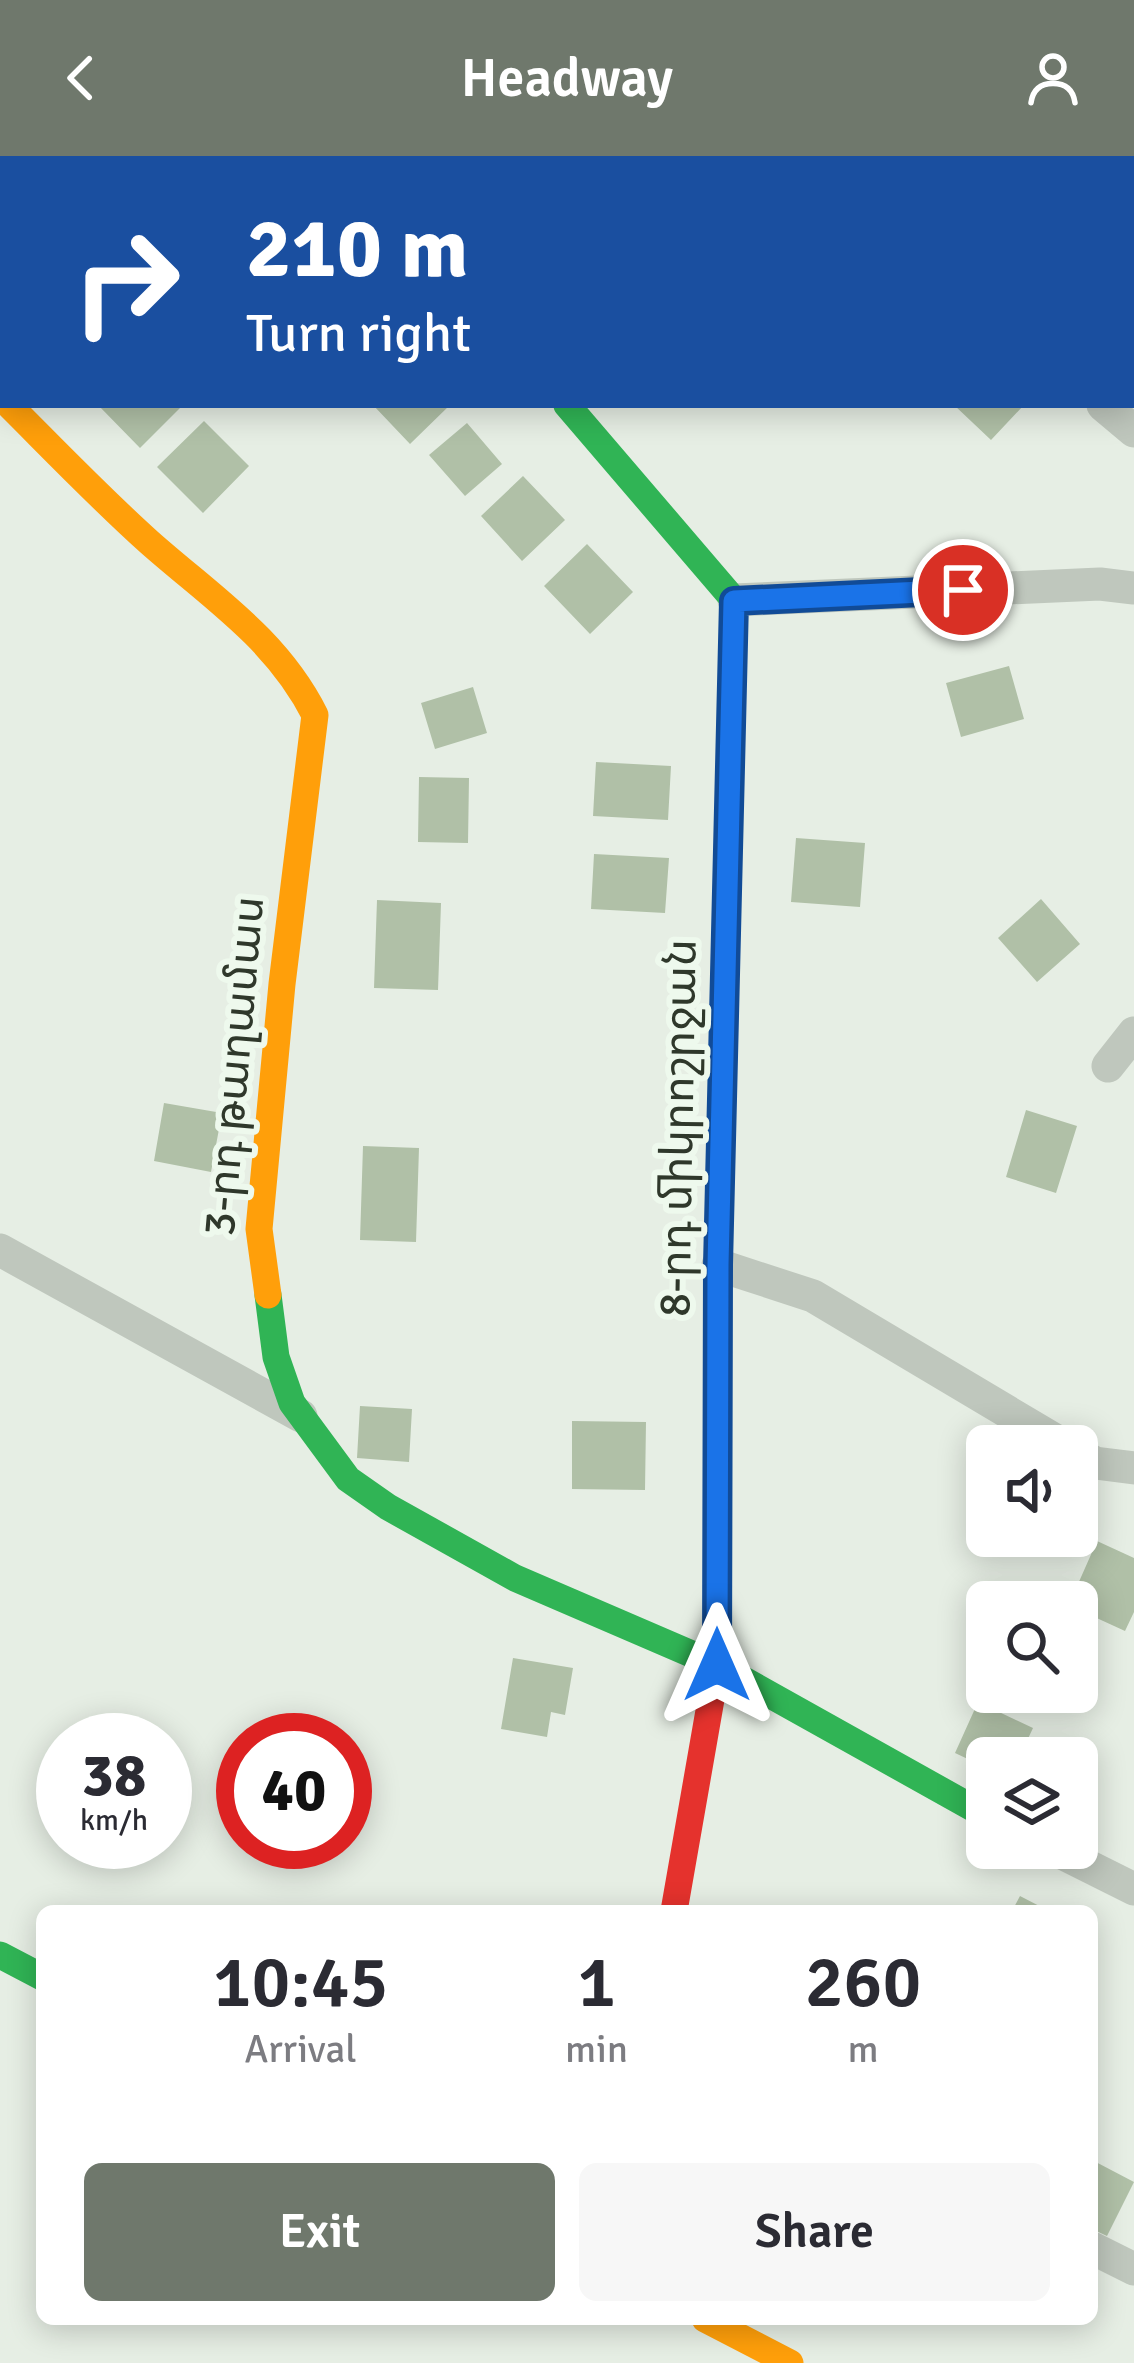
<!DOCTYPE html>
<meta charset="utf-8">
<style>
body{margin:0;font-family:Signika,"Noto Sans Armenian",sans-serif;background:#f7f7f7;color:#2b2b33;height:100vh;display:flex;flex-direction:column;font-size:45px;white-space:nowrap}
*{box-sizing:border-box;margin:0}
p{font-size:39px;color:#7c7c81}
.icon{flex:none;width:66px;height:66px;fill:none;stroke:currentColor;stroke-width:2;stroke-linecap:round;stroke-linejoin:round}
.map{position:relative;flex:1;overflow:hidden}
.side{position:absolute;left:36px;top:1749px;width:1062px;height:420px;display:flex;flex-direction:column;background:#fff;border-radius:18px;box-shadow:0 6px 30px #0003}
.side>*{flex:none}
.guide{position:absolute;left:0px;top:0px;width:1134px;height:252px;box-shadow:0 6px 30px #0003;background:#1a4fa0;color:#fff;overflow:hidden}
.buttons{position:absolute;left:966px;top:1269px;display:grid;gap:24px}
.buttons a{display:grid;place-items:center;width:132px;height:132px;border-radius:18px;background:#fff;box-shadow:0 6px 30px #0003;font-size:60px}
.speed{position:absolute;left:36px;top:1557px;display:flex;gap:24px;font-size:60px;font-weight:700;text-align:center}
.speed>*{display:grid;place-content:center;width:156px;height:156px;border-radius:50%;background:#fff;box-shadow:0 6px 30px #0003;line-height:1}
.speed small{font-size:30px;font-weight:400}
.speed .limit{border:18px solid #d22;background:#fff;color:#111}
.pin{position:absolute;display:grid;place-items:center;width:102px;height:102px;color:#fff;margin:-51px;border:6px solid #fff;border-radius:50%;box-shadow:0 3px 12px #0007}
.me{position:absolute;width:132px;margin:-66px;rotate:0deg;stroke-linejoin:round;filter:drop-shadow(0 0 9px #0008)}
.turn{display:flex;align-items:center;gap:42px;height:252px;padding:0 48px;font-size:54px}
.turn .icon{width:156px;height:156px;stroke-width:2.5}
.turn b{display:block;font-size:84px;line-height:102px}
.eta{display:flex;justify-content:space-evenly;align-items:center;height:204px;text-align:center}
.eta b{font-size:72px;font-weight:600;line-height:84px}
.button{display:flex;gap:24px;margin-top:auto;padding:24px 48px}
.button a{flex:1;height:138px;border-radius:18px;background:#6f786c;color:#fff;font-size:48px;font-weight:600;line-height:138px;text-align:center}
.button a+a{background:#f7f7f7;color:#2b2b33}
header{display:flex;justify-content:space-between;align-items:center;height:156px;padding:0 48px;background:#6f786c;color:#fff;font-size:54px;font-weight:600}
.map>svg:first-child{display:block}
.building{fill:#b0c0a7}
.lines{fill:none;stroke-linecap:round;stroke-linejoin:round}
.street{stroke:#bfc7bd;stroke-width:33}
.fast{stroke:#30b455;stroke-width:27}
.slow{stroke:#ff9f0a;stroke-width:27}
.jam{stroke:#e5322d;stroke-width:27}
.route-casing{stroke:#114b97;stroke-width:30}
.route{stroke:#1a73e8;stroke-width:21}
.labels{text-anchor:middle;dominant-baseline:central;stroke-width:12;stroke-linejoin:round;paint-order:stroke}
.street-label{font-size:45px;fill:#2f382b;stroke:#eef9ed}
</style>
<header><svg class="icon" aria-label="back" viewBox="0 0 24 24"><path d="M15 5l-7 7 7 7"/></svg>Headway<svg class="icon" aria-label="person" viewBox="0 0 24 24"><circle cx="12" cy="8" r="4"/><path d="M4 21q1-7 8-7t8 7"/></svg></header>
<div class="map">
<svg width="1134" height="2207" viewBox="0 0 1134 2207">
<rect width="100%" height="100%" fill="#e6eee4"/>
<!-- building -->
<path class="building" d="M98 249H183L140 292Z
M373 249H450L410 288Z
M954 249H1024L991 284Z
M204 265 249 310 203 357 157 311Z
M467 267 502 308 465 340 429 299Z
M523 320 565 364 522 405 481 360Z
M587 388 633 436 590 478 544 430Z
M1009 510 1024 563 961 581 946 527Z
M473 531 487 577 435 593 421 547Z
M596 606 671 610 668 664 593 660Z
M419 621 469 622 468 687 418 686Z
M796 682 865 687 860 751 791 746Z
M594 698 669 702 665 757 591 753Z
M1041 743 1080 788 1037 826 998 782Z
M377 744 441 747 438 834 374 832Z
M164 947 222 957 211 1016 154 1005Z
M1026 954 1077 970 1056 1037 1006 1021Z
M363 990 419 992 416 1086 360 1084Z
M360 1250 412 1253 409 1306 357 1302Z
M572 1265 646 1266 645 1334 572 1333Z
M1097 1385 1134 1402V1456L1125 1475 1077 1453V1446H1070Z
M513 1502 573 1512 565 1559 551 1556 547 1581 501 1573Z
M978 1546 1033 1572 1019 1602H987V1612L955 1597Z
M1020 1740 1049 1755H1012Z
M1092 2004 1134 2026 1107 2080 1092 2073Z"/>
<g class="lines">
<!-- street -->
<path class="street" d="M354 0 357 3
M879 0 882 3
M1103 249 1134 275
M734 444 1100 428 1134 432
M1108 910 1134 877
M0 1094 301 1260
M718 1109 813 1140 1065 1290
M1077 1297 1095 1307 1134 1312
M1052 1692 1134 1733
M1092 2092 1134 2113"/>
<!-- fast -->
<path class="fast" d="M567 249 734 444 718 1105
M268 1139 276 1201 292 1247 348 1323 388 1351 515 1422 717 1509 987 1660
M0 1799 42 1821"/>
<!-- slow -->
<path class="slow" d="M9 249C55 295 100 342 149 386 211 441 277 483 315 559L282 828 259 1073 268 1139
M705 2163 790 2207"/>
<!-- jam -->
<path class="jam" d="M674 1755 717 1509 718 1105"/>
</g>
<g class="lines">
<defs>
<path id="route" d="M717 1509 718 1109 734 445 963 434"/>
</defs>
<!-- route casing -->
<use href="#route" class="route-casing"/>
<!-- route -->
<use href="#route" class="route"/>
</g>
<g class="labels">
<!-- street labels -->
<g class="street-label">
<text transform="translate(234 910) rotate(-85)">3-րդ թաղամաս</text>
<text transform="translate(678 972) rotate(-89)">8-րդ միկրոշրջան</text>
</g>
</g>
</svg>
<div class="buttons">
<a><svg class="icon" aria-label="sound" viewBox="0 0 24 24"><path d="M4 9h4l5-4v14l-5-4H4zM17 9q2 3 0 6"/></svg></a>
<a><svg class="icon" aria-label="search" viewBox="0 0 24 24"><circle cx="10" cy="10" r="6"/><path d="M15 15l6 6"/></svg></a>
<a><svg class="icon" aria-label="layers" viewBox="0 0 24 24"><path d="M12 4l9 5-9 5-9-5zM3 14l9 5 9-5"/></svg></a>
</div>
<div class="speed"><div>38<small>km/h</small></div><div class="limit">40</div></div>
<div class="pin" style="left:963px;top:434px;background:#d93025"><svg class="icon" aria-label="arrive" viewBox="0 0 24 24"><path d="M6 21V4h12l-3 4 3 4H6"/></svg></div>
<svg class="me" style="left:717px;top:1509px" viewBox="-20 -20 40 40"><path d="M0-17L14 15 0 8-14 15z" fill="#1a73e8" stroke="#fff" stroke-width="4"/></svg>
<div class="guide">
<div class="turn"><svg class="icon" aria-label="right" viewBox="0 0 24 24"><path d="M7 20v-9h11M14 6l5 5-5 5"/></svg><div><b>210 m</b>Turn right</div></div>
</div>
<section class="side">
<div class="eta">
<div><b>10:45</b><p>Arrival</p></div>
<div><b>1</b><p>min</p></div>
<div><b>260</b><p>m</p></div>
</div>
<div class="button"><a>Exit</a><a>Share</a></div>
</section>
</div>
